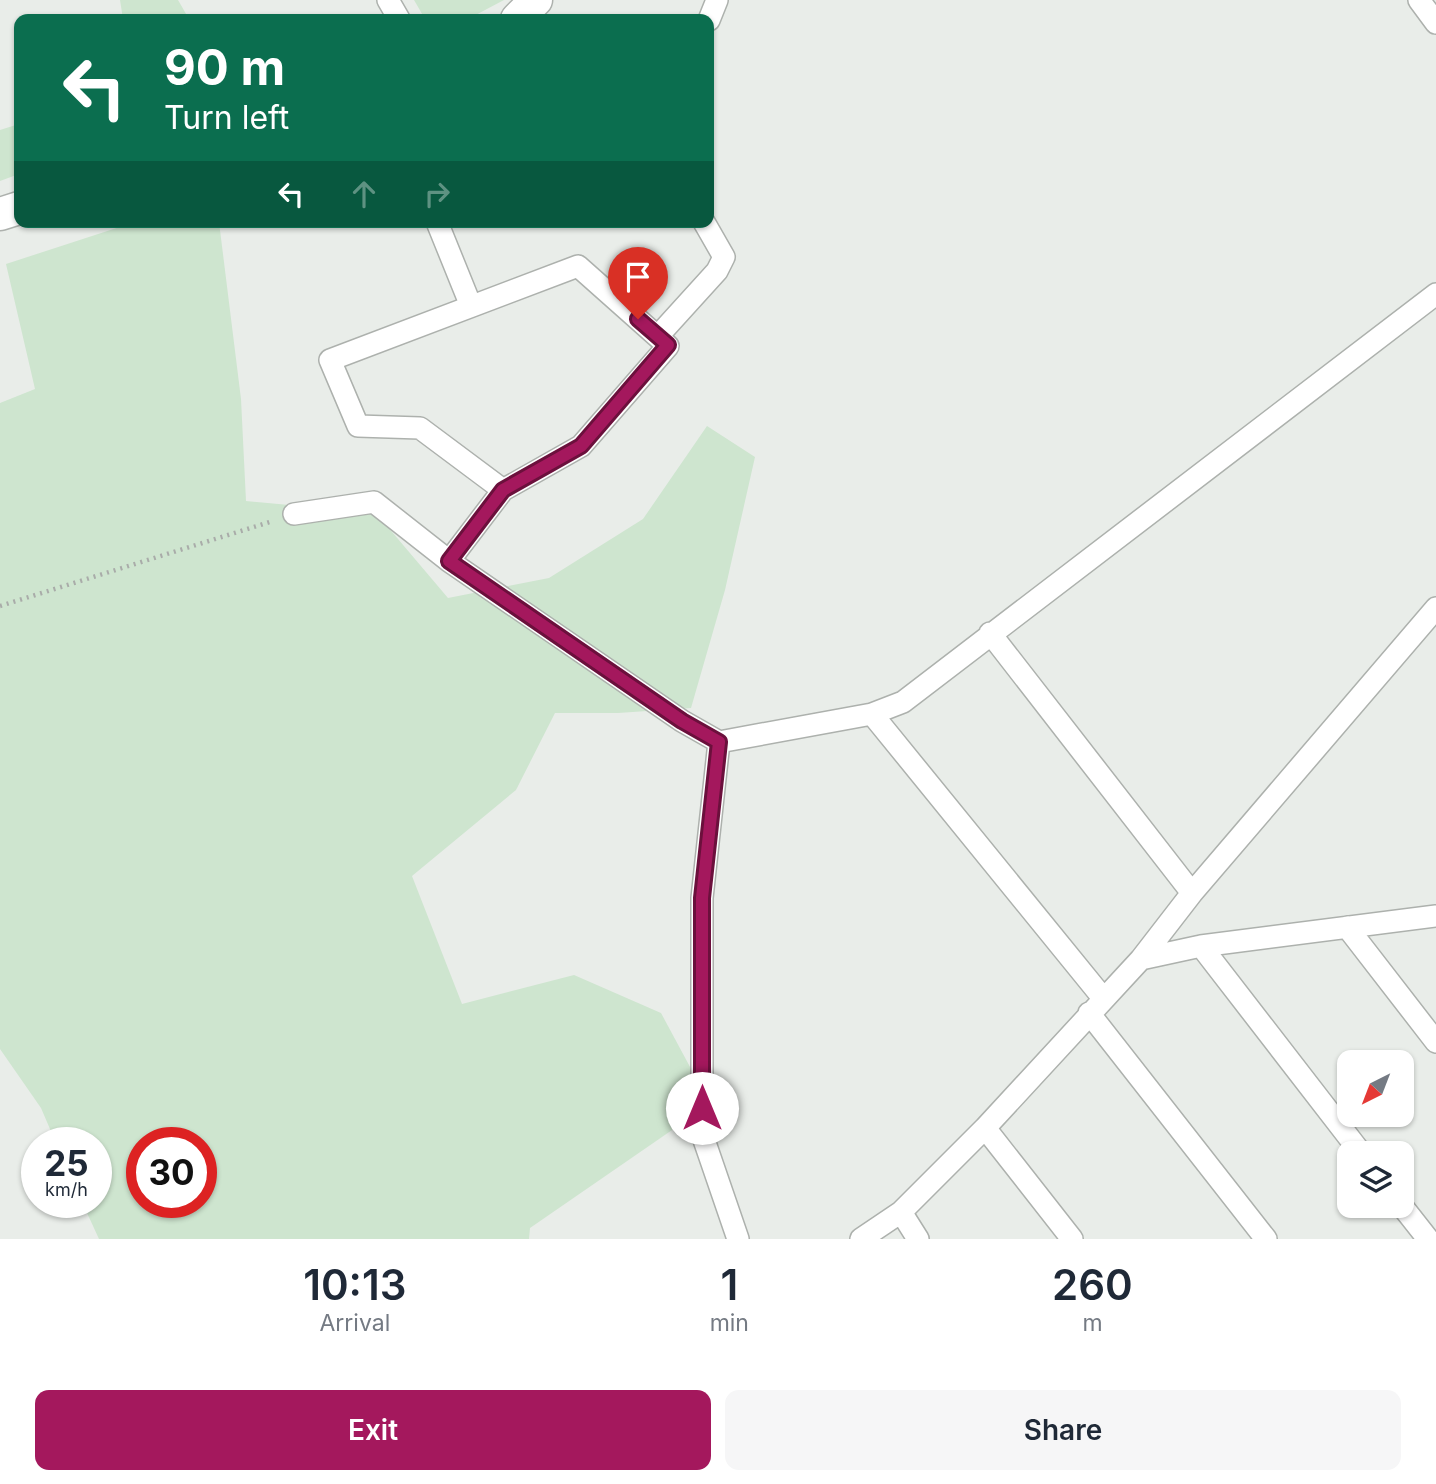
<!DOCTYPE html>
<style>
body{margin:0;font-family:Inter,sans-serif;background:#f6f6f7;color:#1f2937;height:100vh;display:flex;flex-direction:column;font-size:26px;white-space:nowrap}
*{box-sizing:border-box;margin:0}
p{font-size:23px;color:#747a83}
.icon{flex:none;width:38px;height:38px;fill:none;stroke:currentColor;stroke-width:2;stroke-linecap:round;stroke-linejoin:round}
.map{position:relative;height:1239px;overflow:hidden}
.sheet{display:flex;flex-direction:column;background:#fff;flex:1}
.sheet>*{flex:none}
.banner{position:absolute;left:14px;top:14px;width:700px;height:214px;border-radius:14px;box-shadow:0 2px 5px #0004;background:#0b6e4f;color:#fff;overflow:hidden}
.needle{width:46px;rotate:222deg}
.tools{position:absolute;left:1337px;top:1050px;display:grid;gap:14px}
.tools a{display:grid;place-items:center;width:77px;height:77px;border-radius:14px;background:#fff;box-shadow:0 2px 5px #0004;font-size:35px}
.speed{position:absolute;left:21px;top:1127px;display:flex;gap:14px;font-size:35px;font-weight:700;text-align:center}
.speed>*{display:grid;place-content:center;width:91px;height:91px;border-radius:50%;background:#fff;box-shadow:0 2px 5px #0004;line-height:1}
.speed small{font-size:18px;font-weight:400}
.speed .limit{border:10px solid #d22;background:#fff;color:#111}
.pin{position:absolute;display:grid;place-items:center;width:60px;height:60px;color:#fff;margin:-72px -30px;border-radius:50% 50% 50% 0;rotate:-45deg;box-shadow:0 0 7px #0007}
.pin .icon{rotate:45deg}
.me{position:absolute;width:77px;margin:-38px;rotate:0deg;stroke-linejoin:round;filter:drop-shadow(0 0 5px #0008)}
.turn{display:flex;align-items:center;gap:24px;height:147px;padding:0 35px;font-size:32px}
.turn .icon{width:91px;height:91px;stroke-width:2.5}
.turn b{display:block;font-size:49px;line-height:60px}
.lanes{display:flex;align-items:center;height:66px;padding:0 35px;background:#0003;justify-content:center;gap:35px;direction:ltr}
.lanes .off{opacity:.35}
.eta{display:flex;justify-content:space-evenly;align-items:center;height:119px;text-align:center}
.eta b{font-size:42px;font-weight:600;line-height:49px}
.button{display:flex;gap:14px;margin-top:auto;padding:14px 35px}
.button a{flex:1;height:80px;border-radius:14px;background:#a4185d;color:#fff;font-size:28px;font-weight:600;line-height:80px;text-align:center}
.button a+a{background:#f6f6f7;color:#1f2937}
.map>svg:first-child{display:block}
.green{fill:#cee5cf;fill-rule:evenodd}
.lines{fill:none;stroke-linecap:round;stroke-linejoin:round}
.street-casing{stroke:#adb1ad;stroke-width:24}
.secondary-casing{stroke:#adb1ad;stroke-width:35}
.path{stroke:#a9aca9;stroke-width:4.5;stroke-dasharray:2 5;stroke-linecap:butt}
.street{stroke:#fff;stroke-width:21}
.secondary{stroke:#fff;stroke-width:32}
.route-casing{stroke:#6b103c;stroke-width:18}
.route{stroke:#a4185d;stroke-width:12}
</style>
<div class="map">
<svg width="1436" height="1239" viewBox="0 0 1436 1239">
<rect width="100%" height="100%" fill="#e9ede9"/>
<!-- green -->
<path class="green" d="M120 0H178L189 19H123Z
M414 0H504L468 19H425Z
M19 124V174L0 181V130Z
M135 222H219L241 399 246 501 376 513 448 598 549 578 643 519 707 426 755 457 725 590 691 708 618 713H555L516 790 412 876 462 1004 574 975 661 1013 696 1078 675 1128 530 1228 529 1239H99L82 1202H96V1143H56L41 1108 0 1049V403L35 389 6 264ZM142 1143H201V1202H142Z"/>
<g class="lines">
<defs>
<path id="street" d="M388 0 399 19
M1419 0 1436 23
M709 20 717 0
M437 222 471 306
M658 336 717 271 724 257 704 222
M294 514 374 502 449 561 682 721 719 742 872 714 903 702 1436 294
M449 561 503 490 581 446 668 346 578 266 330 360 358 426 420 428 503 490
M990 633 1192 893
M872 714 1103 998
M719 742 702 898V1134L738 1239
M1347 927 1436 1042
M1201 946 1361 1153
M1141 959 1192 893 1436 608
M1089 1013 1266 1239
M985 1128 1072 1239
M1402 1206 1428 1239
M901 1212 918 1239
M861 1239 901 1212 985 1128 1141 959 1201 946 1436 916"/>
<path id="secondary" d="M517 19 536 0
M0 214 19 208"/>
</defs>
<!-- street casing -->
<use href="#street" class="street-casing"/>
<!-- secondary casing -->
<use href="#secondary" class="secondary-casing"/>
<!-- path -->
<path class="path" d="M0 606 273 521"/>
<!-- street -->
<use href="#street" class="street"/>
<!-- secondary -->
<use href="#secondary" class="secondary"/>
</g>
<g class="lines">
<defs>
<path id="route" d="M638 319 668 345 581 446 503 490 449 561 682 721 719 742 702 898V1108"/>
</defs>
<!-- route casing -->
<use href="#route" class="route-casing"/>
<!-- route -->
<use href="#route" class="route"/>
</g>
</svg>
<div class="tools">
<a><svg class="needle" viewBox="-14 -14 28 28"><path d="M0-13l5 13h-10z" fill="#e53935"/><path d="M0 13l5-13h-10z" fill="#747a83"/></svg></a>
<a><svg class="icon" aria-label="layers" viewBox="0 0 24 24"><path d="M12 4l9 5-9 5-9-5zM3 14l9 5 9-5"/></svg></a>
</div>
<div class="speed"><div>25<small>km/h</small></div><div class="limit">30</div></div>
<div class="pin" style="left:638px;top:319px;background:#d93025"><svg class="icon" aria-label="arrive" viewBox="0 0 24 24"><path d="M6 21V4h12l-3 4 3 4H6"/></svg></div>
<svg class="me" style="left:702px;top:1108px" viewBox="-20 -20 40 40"><circle r="19" fill="#fff"/><path d="M0-13L10 11 0 6-10 11z" fill="#a4185d"/></svg>
<div class="banner">
<div class="turn"><svg class="icon" aria-label="left" viewBox="0 0 24 24"><path d="M17 20v-9H6M10 6l-5 5 5 5"/></svg><div><b>90 m</b>Turn left</div></div>
<div class="lanes"><svg class="icon" aria-label="left" viewBox="0 0 24 24"><path d="M17 20v-9H6M10 6l-5 5 5 5"/></svg><svg class="icon off" aria-label="ahead" viewBox="0 0 24 24"><path d="M12 20V5M6 11l6-6 6 6"/></svg><svg class="icon off" aria-label="right" viewBox="0 0 24 24"><path d="M7 20v-9h11M14 6l5 5-5 5"/></svg></div>
</div>
</div>
<section class="sheet">
<div class="eta">
<div><b>10:13</b><p>Arrival</p></div>
<div><b>1</b><p>min</p></div>
<div><b>260</b><p>m</p></div>
</div>
<div class="button"><a>Exit</a><a>Share</a></div>
</section>
